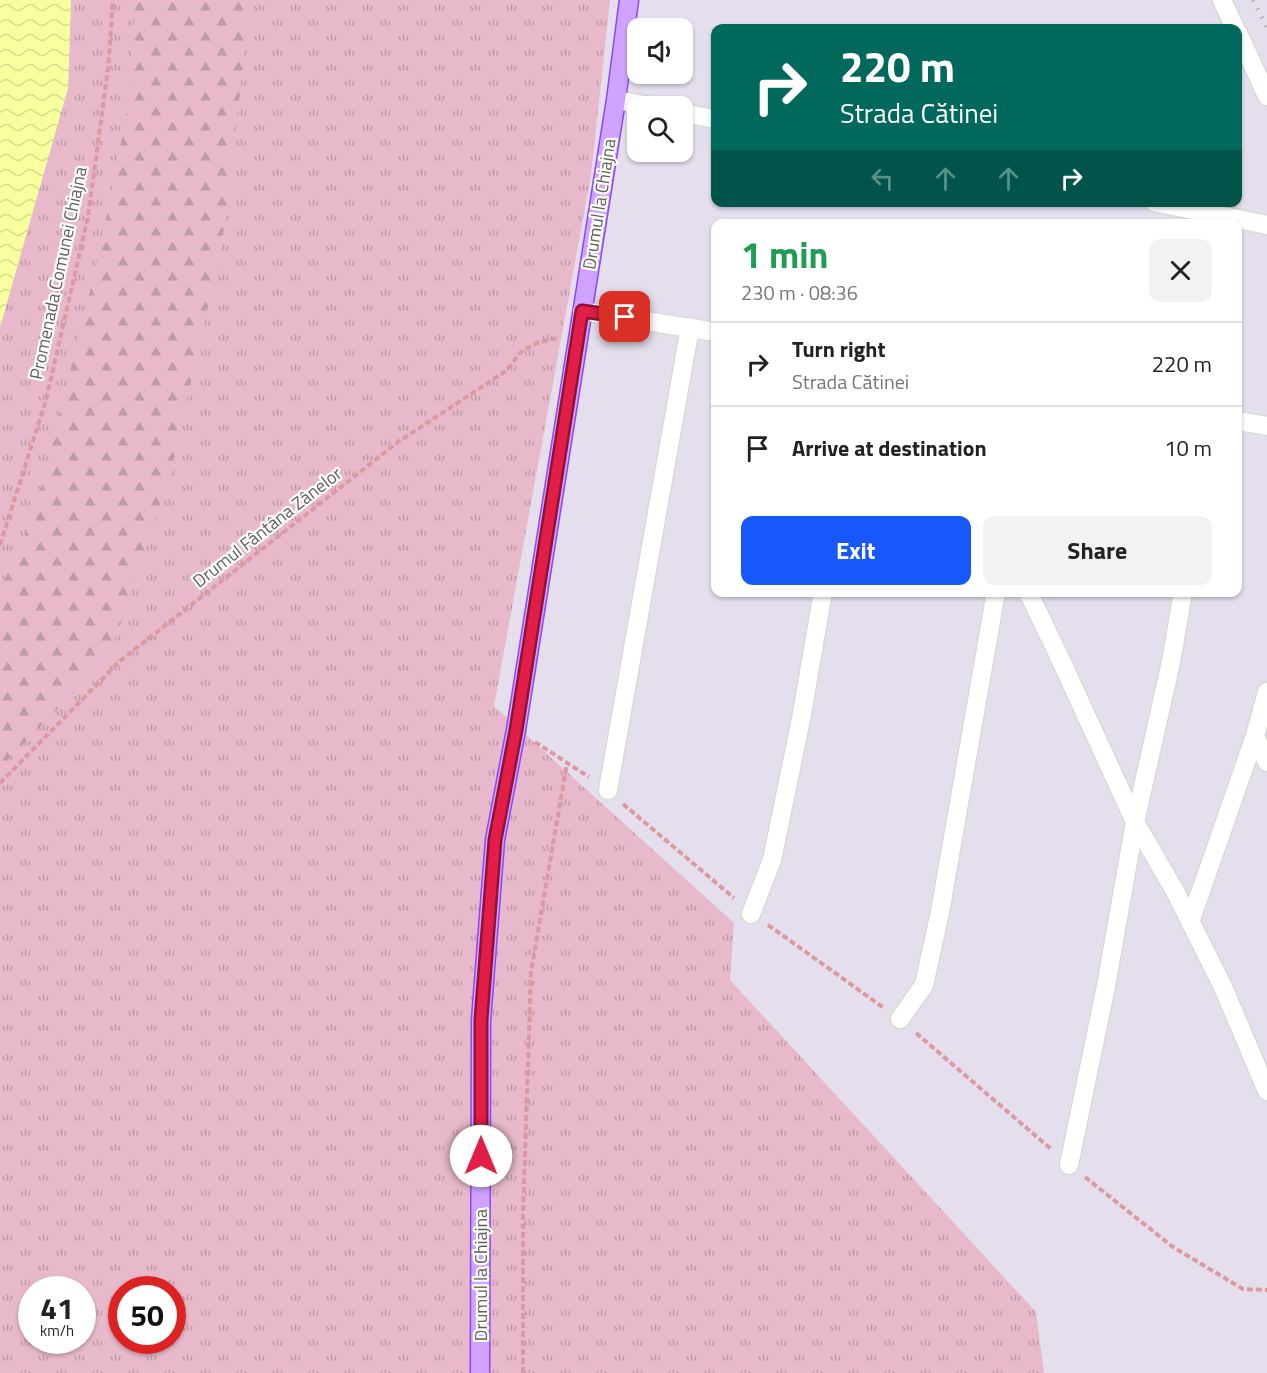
<!DOCTYPE html>
<meta charset="utf-8">
<style>
body{margin:0;font-family:"Titillium Web",sans-serif;background:#f2f2f2;color:#222;height:100vh;display:flex;flex-direction:column;font-size:22px;white-space:nowrap}
*{box-sizing:border-box;margin:0}
p{font-size:20px;color:#767676}
.icon{flex:none;width:33px;height:33px;fill:none;stroke:currentColor;stroke-width:2;stroke-linecap:round;stroke-linejoin:round}
.map{position:relative;flex:1;overflow:hidden}
.details{position:absolute;left:711px;top:219px;width:531px;height:378px;display:flex;flex-direction:column;background:#fff;border-radius:12px;box-shadow:0 2px 4px #0004}
.details>*{flex:none}
.top-card{position:absolute;left:711px;top:24px;width:531px;height:183px;border-radius:12px;box-shadow:0 2px 4px #0004;background:#00695c;color:#fff;overflow:hidden}
.tools{position:absolute;left:627px;top:18px;display:grid;gap:12px}
.tools a{display:grid;place-items:center;width:66px;height:66px;border-radius:12px;background:#fff;box-shadow:0 2px 4px #0004;font-size:30px}
.speed{position:absolute;left:18px;top:1276px;display:flex;gap:12px;font-size:30px;font-weight:700;text-align:center}
.speed>*{display:grid;place-content:center;width:78px;height:78px;border-radius:50%;background:#fff;box-shadow:0 2px 4px #0004;line-height:1}
.speed small{font-size:15px;font-weight:400}
.speed .limit{border:9px solid #d22;background:#fff;color:#111}
.pin{position:absolute;display:grid;place-items:center;width:51px;height:51px;color:#fff;margin:-26px;border-radius:12px;box-shadow:0 3px 9px #0006}
.me{position:absolute;width:66px;margin:-33px;rotate:0deg;stroke-linejoin:round;filter:drop-shadow(0 0 4px #0008)}
.turn{display:flex;align-items:center;gap:21px;height:126px;padding:0 30px;font-size:27px}
.turn .icon{width:78px;height:78px;stroke-width:2.5}
.turn b{display:block;font-size:42px;line-height:51px}
.lanes{display:flex;align-items:center;height:57px;padding:0 30px;background:#0003;justify-content:center;gap:30px;direction:ltr}
.lanes .off{opacity:.35}
.round{display:grid;place-items:center;flex:none;width:63px;height:63px;border-radius:12px;background:#f2f2f2}
.overview{display:flex;align-items:center;justify-content:space-between;height:102px;padding:0 30px}
h1{font-size:36px;font-weight:700;line-height:45px;color:#1e9e55}
.cta{display:flex;gap:12px;margin-top:auto;padding:12px 30px}
.cta a{flex:1;height:69px;border-radius:12px;background:#1858fa;color:#fff;font-size:24px;font-weight:700;line-height:69px;text-align:center}
.cta a+a{background:#f2f2f2;color:#222}
ul{padding:0;list-style:none}
li{display:flex;align-items:center;gap:18px;height:84px;padding:0 30px;border-top:2px solid #e0e0e0}
li div{flex:1}
li b{display:block;font-size:22px}
li em{font-style:normal}
.map>svg:first-child{display:block}
.grass{fill:url(#grass-tufts);fill-rule:evenodd}
.forest{fill:url(#forest-firs)}
.water{fill:url(#water-waves)}
.lines{fill:none;stroke-linecap:round;stroke-linejoin:round}
.minor-casing{stroke:#d8dbd3;stroke-width:21}
.major-casing{stroke:#8947ff;stroke-width:21}
.path{stroke:#db9aa1;stroke-width:4;stroke-dasharray:6 3;stroke-linecap:butt}
.minor{stroke:#fff;stroke-width:18}
.major{stroke:#cfa3ff;stroke-width:18}
.rail{stroke:#adaeab;stroke-width:4.5;stroke-dasharray:1.5 8;stroke-linecap:butt}
.route-casing{stroke:#92132f;stroke-width:15}
.route{stroke:#e11d48;stroke-width:10}
.labels{text-anchor:middle;dominant-baseline:central;stroke-width:4.5;stroke-linejoin:round;paint-order:stroke}
.street-label{font-size:18px;fill:#606258;stroke:#fff}
</style>
<div class="map">
<svg width="1267" height="1373" viewBox="0 0 1267 1373">
<defs>
<pattern id="grass-tufts" width="24" height="20" patternUnits="userSpaceOnUse" patternTransform="scale(1.5)"><rect width="24" height="20" fill="#e8b9ca"/><path d="M3 7l-1-3M5 7V3M7 7l1-3M15 17l-1-3M17 17v-4M19 17l1-3" fill="none" stroke="#bf9aa7"/></pattern>
<pattern id="forest-firs" width="22" height="20" patternUnits="userSpaceOnUse" patternTransform="scale(1.5)"><rect width="22" height="20" fill="#e8b9ca"/><path d="M5 1l3.5 6h-7zM16 11l3.5 6h-7z" fill="#bf9aa7"/></pattern>
<pattern id="water-waves" width="16" height="10" patternUnits="userSpaceOnUse" patternTransform="scale(1.5)"><rect width="16" height="10" fill="#f7ff9e"/><path d="M0 5q4-4 8 0t8 0" fill="none" stroke="#d6dd8a"/></pattern>
</defs>
<rect width="100%" height="100%" fill="#e5dfed"/>
<!-- grass -->
<path class="grass" d="M71 0H610L591 175 494 706 734 923 730 980 1036 1312 1044 1373H0V327L68 88ZM32 1290H82V1341H32ZM122 1290H172V1341H122Z"/>
<!-- forest -->
<path class="forest" d="M135 0H251L222 244 172 468 110 655 0 768V590L34 516 100 251 127 112Z"/>
<!-- water -->
<path class="water" d="M0 0H71L68 88 0 327Z"/>
<g class="lines">
<defs>
<path id="minor" d="M1222 0 1235 28
M1238 33 1267 96
M616 100 650 106
M682 113 716 119
M1154 202 1267 225
M582 311 716 332
M1238 421 1267 426
M1028 592 1058 654 1135 822 1176 893 1223 987 1267 1091
M1255 736 1267 762
M608 790 690 327
M751 914 772 860 801 719 823 592
M1190 922 1255 736 1267 692
M900 1019 924 985 940 912 996 592
M1069 1165 1106 986 1135 822 1171 662 1183 592"/>
<path id="major" d="M480 1373 481 1020 495 840 516 730 616 100 629 0"/>
</defs>
<!-- minor casing -->
<use href="#minor" class="minor-casing"/>
<!-- major casing -->
<use href="#major" class="major-casing"/>
<!-- path -->
<path class="path" d="M0 545 46 400 88 217 108 69 113 0
M535 742 589 777
M0 783 120 661 398 442 506 371 521 352 537 343 557 338
M623 804 734 898
M768 925 884 1008
M916 1033 1051 1149
M1085 1177 1173 1247 1243 1289 1267 1290
M523 1373V1215L531 972 567 763"/>
<!-- minor -->
<use href="#minor" class="minor"/>
<!-- major -->
<use href="#major" class="major"/>
<!-- rail -->
<path class="rail" d="M1253 0 1267 28"/>
</g>
<g class="lines">
<defs>
<path id="route" d="M481 1156V1020L495 840 516 730 582 311 625 317"/>
</defs>
<!-- route casing -->
<use href="#route" class="route-casing"/>
<!-- route -->
<use href="#route" class="route"/>
</g>
<g class="labels">
<!-- street labels -->
<g class="street-label">
<text transform="translate(599 204) rotate(-81)">Drumul la Chiajna</text>
<text transform="translate(58 273) rotate(-78)">Promenada Comunei Chiajna</text>
<text transform="translate(267 527) rotate(-38)">Drumul Fântâna Zânelor</text>
<text transform="translate(480 1275) rotate(-90)">Drumul la Chiajna</text>
</g>
</g>
</svg>
<div class="tools">
<a><svg class="icon" aria-label="sound" viewBox="0 0 24 24"><path d="M4 9h4l5-4v14l-5-4H4zM17 9q2 3 0 6"/></svg></a>
<a><svg class="icon" aria-label="search" viewBox="0 0 24 24"><circle cx="10" cy="10" r="6"/><path d="M15 15l6 6"/></svg></a>
</div>
<div class="speed"><div>41<small>km/h</small></div><div class="limit">50</div></div>
<div class="pin" style="left:625px;top:317px;background:#d93025"><svg class="icon" aria-label="arrive" viewBox="0 0 24 24"><path d="M6 21V4h12l-3 4 3 4H6"/></svg></div>
<svg class="me" style="left:481px;top:1156px" viewBox="-20 -20 40 40"><circle r="19" fill="#fff"/><path d="M0-13L10 11 0 6-10 11z" fill="#e11d48"/></svg>
<div class="top-card">
<div class="turn"><svg class="icon" aria-label="right" viewBox="0 0 24 24"><path d="M7 20v-9h11M14 6l5 5-5 5"/></svg><div><b>220 m</b>Strada Cătinei</div></div>
<div class="lanes"><svg class="icon off" aria-label="left" viewBox="0 0 24 24"><path d="M17 20v-9H6M10 6l-5 5 5 5"/></svg><svg class="icon off" aria-label="ahead" viewBox="0 0 24 24"><path d="M12 20V5M6 11l6-6 6 6"/></svg><svg class="icon off" aria-label="ahead" viewBox="0 0 24 24"><path d="M12 20V5M6 11l6-6 6 6"/></svg><svg class="icon" aria-label="right" viewBox="0 0 24 24"><path d="M7 20v-9h11M14 6l5 5-5 5"/></svg></div>
</div>
<section class="details">
<div class="overview"><div><h1>1 min</h1><p>230 m · 08:36</p></div><a class="round"><svg class="icon" aria-label="close" viewBox="0 0 24 24"><path d="M6 6l12 12M18 6L6 18"/></svg></a></div>
<ul>
<li><svg class="icon" aria-label="right" viewBox="0 0 24 24"><path d="M7 20v-9h11M14 6l5 5-5 5"/></svg><div><b>Turn right</b><p>Strada Cătinei</p></div><em>220 m</em></li>
<li><svg class="icon" aria-label="arrive" viewBox="0 0 24 24"><path d="M6 21V4h12l-3 4 3 4H6"/></svg><div><b>Arrive at destination</b></div><em>10 m</em></li>
</ul>
<div class="cta"><a>Exit</a><a>Share</a></div>
</section>
</div>
